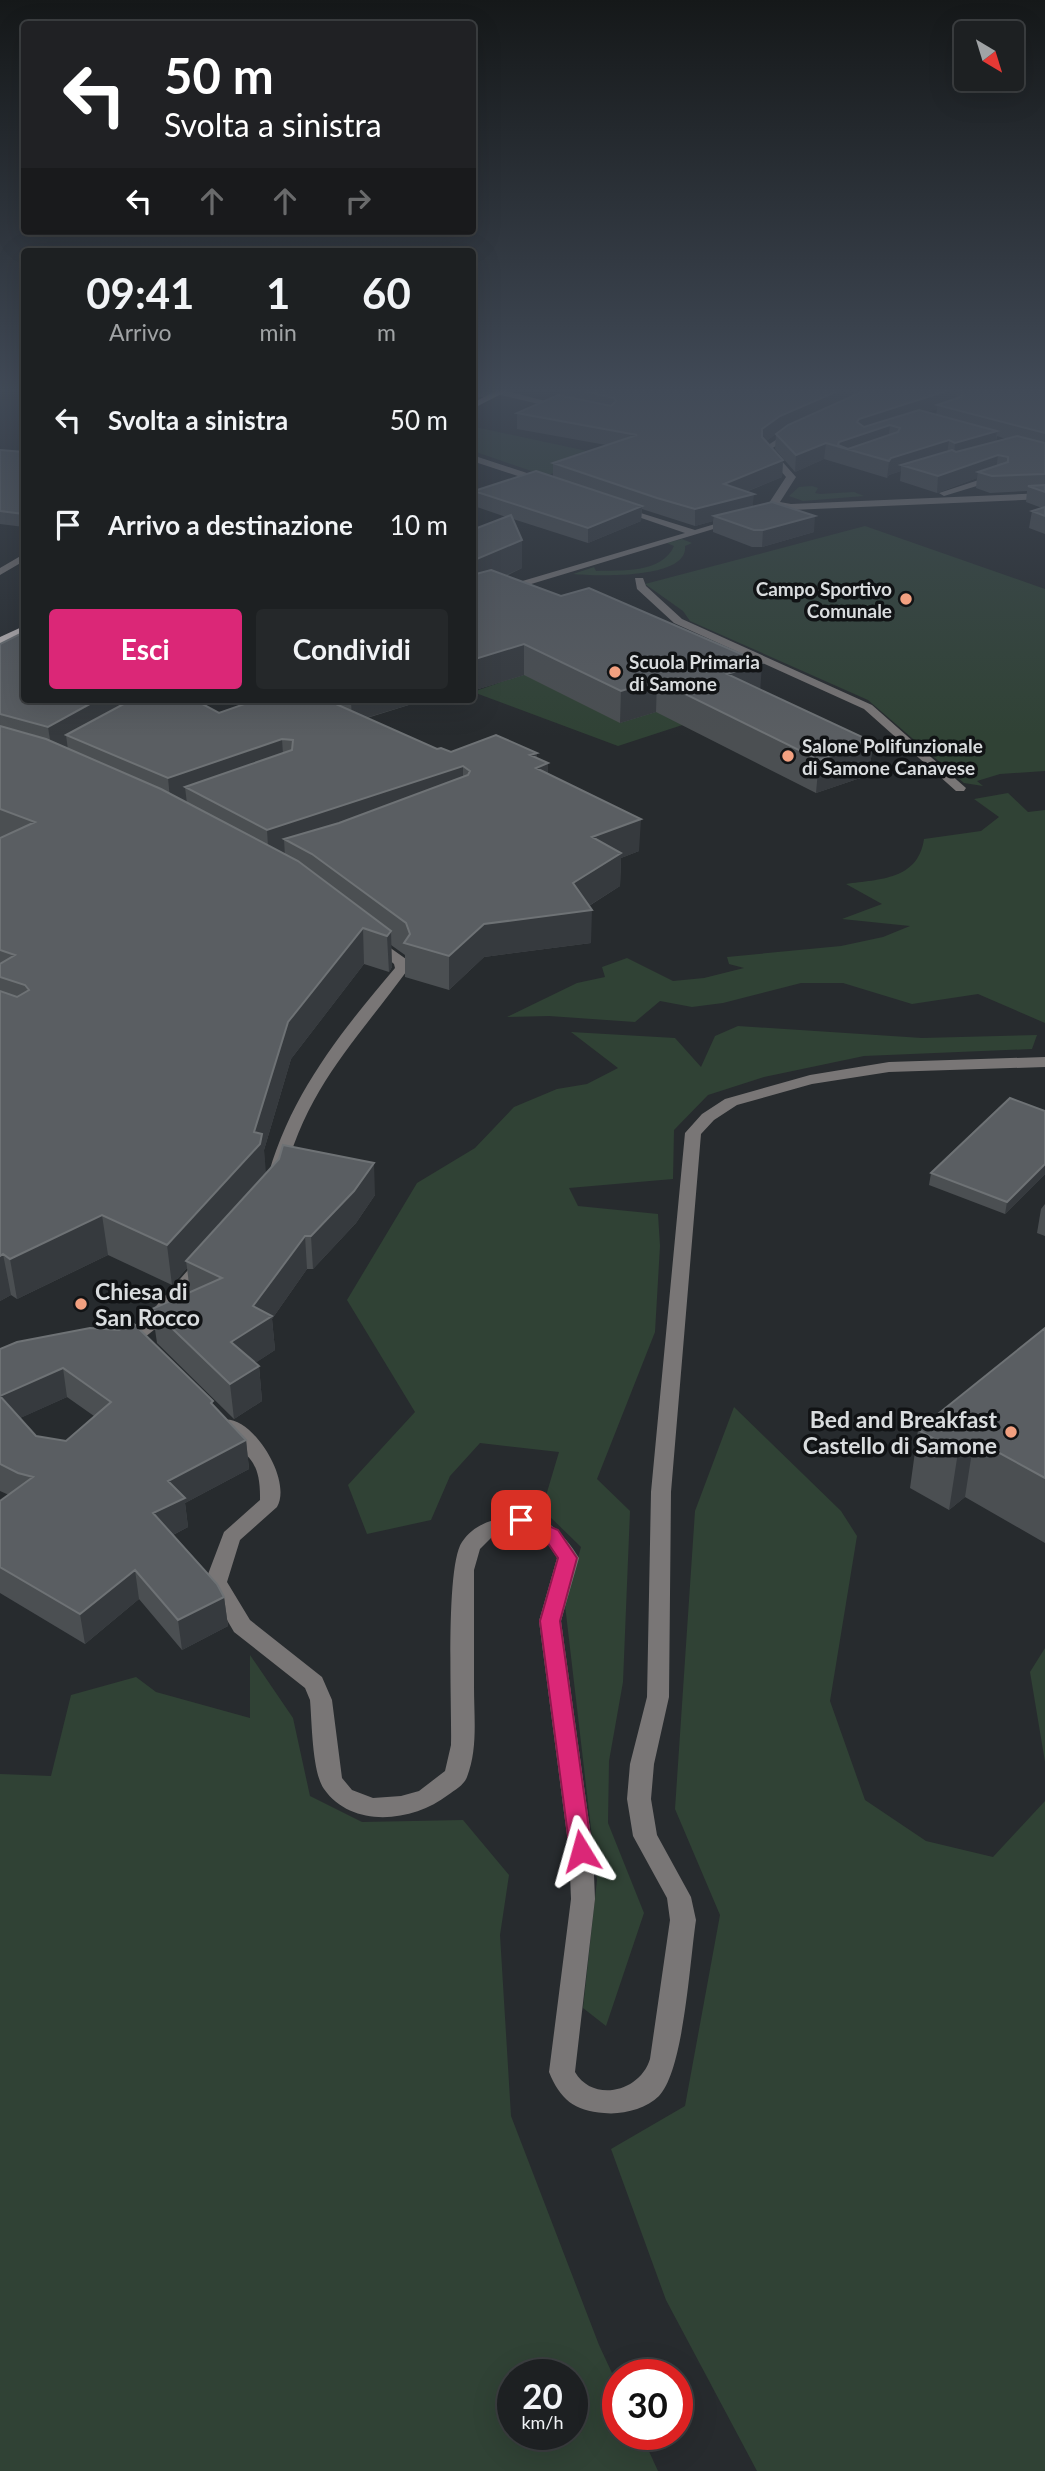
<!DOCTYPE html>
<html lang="it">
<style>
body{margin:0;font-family:Lato,sans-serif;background:#25282a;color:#f1f3f6;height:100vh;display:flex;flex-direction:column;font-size:26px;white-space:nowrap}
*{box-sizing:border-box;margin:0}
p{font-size:23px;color:#a0a3a5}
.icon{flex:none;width:38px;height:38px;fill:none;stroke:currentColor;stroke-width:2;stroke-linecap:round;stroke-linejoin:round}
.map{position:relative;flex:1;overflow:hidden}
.drawer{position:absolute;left:21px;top:248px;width:455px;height:455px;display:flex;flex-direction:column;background:#1d2022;border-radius:7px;box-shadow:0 7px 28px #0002,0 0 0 2px #3b3e40}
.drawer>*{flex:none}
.banner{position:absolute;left:21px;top:21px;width:455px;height:214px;border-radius:7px;box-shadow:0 7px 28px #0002,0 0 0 2px #3b3e40;background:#202124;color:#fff;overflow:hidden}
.needle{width:46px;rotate:142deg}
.fabs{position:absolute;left:954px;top:21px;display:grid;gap:14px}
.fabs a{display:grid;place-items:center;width:70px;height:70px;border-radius:7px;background:#1d2022;box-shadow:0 7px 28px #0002,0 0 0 2px #3b3e40;font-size:35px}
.speed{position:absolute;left:497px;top:2359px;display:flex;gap:14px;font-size:35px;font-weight:700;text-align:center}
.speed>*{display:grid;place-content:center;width:91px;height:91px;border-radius:50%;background:#1d2022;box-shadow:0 7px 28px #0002,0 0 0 2px #3b3e40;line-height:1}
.speed small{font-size:18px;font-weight:400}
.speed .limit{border:10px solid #d22;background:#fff;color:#111}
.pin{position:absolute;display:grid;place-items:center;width:60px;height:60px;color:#fff;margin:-30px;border-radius:14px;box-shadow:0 4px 10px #0006}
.me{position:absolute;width:77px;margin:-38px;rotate:352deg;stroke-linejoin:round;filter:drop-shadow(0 0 5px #0008)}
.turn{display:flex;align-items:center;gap:24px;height:147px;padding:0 28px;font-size:32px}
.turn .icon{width:91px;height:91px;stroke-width:2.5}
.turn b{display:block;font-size:49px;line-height:60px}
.lanes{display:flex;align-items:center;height:66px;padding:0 28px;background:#0003;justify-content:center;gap:35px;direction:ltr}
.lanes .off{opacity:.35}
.eta{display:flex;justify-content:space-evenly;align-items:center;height:119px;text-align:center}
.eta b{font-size:42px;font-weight:700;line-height:49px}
.cta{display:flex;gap:14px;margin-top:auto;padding:14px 28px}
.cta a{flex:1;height:80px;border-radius:7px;background:#db2777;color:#fff;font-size:28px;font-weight:700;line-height:80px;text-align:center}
.cta a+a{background:#25282a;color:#f1f3f6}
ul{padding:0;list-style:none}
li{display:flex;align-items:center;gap:21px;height:105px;padding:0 28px}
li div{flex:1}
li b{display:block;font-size:26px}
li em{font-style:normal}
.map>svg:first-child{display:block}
.green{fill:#304235;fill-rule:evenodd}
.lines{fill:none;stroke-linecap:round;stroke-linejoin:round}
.minor{fill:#797676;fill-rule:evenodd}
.major{fill:#c8c1c1;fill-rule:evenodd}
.wall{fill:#4b4f52;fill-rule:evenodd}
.shaded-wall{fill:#363a3e}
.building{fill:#5a5e62;stroke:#6e7275;stroke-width:2;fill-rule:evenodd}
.route{fill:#db2777;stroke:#8e194d;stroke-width:2}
.poi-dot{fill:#f2a080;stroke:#111315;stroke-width:2.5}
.labels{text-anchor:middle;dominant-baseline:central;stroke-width:7;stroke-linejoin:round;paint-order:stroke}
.far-poi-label{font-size:19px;font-weight:bold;fill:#d9dcde;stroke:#111315;text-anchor:start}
.poi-label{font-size:23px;font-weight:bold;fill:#d9dcde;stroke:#111315;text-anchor:start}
</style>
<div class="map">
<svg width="1045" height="2471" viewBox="0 0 1045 2471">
<rect width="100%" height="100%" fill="#272b2e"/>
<!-- green -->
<path class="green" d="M475 427 601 454 546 476 473 451Z
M812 486 818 488 815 493 820 494 854 492 864 496 803 501 789 496 799 487Z
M865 526 1045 589V771L1000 774 977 781 983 786 964 783 868 700 690 621 683 611 645 584Z
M682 539 692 543 685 546C689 580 594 576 573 574L594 567 596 571C620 570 662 574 674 546L667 543Z
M473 616 714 693 762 699 618 746 473 692 507 680Z
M1008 793 1028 812 1045 810V1023L978 994 912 1004 843 983H801L723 1003 692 1007 660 1001 635 1022 549 1016 507 1017 577 983 605 977 602 967 627 958 673 981 704 978 744 968 729 964 727 957 841 946 883 937 910 926 842 919 882 904 846 884C880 879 918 880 924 839L981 831 999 817 974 799Z
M738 1026 922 1038 1037 1035 1032 1049 864 1056 764 1077 708 1095 674 1130 673 1179 569 1188 578 1206 658 1214 660 1246 655 1332 597 1479 630 1511 623 1682 609 1761 608 1823 644 1913 606 2026 583 2008 597 1880 565 1605 581 1547 542 1509 559 1452 480 1443 450 1476 431 1520 367 1534 348 1485 415 1412 347 1300 417 1183 475 1148 514 1107 557 1089 587 1084 618 1068 571 1032 675 1038 701 1067 715 1036Z
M734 1407 841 1511 857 1536 830 1701 865 1800 926 1841 993 1857 1045 1801V2471H757L666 2300 611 2149 685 2106 720 1915 675 1809 695 1511Z
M1045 1648V1762L1030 1672Z
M250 1655 293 1718 310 1796 362 1822 463 1820 509 1875 500 1935 511 2116 599 2345 618 2386V2434H641L658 2471H0V1774L51 1776 71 1695 136 1677 156 1692 250 1718ZM513 2375H572V2434H513Z"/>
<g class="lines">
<!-- minor -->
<path class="minor" d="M487 390H503L568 407 564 410 501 395 472 398V393L490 392Z
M794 428 797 433 771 449 796 477 780 502 791 504 1045 493V499L791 510 763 515V511L779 507 769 503 786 477 762 449Z
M472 455 548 480 550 482 542 484 472 461Z
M1000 473 1003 474V478L944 496 939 493Z
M615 505 695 530 735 518 740 521 472 602V596L685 533 615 509Z
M24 554V561L0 575V568Z
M635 578H643L646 586 682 619 872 705 966 788 964 791H956L864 709 674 623 637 589Z
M375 937 406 959 409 968C353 1045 306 1087 282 1184L274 1189 268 1188 266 1184C287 1099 339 1034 395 968L394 964 368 941Z
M1045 1057V1067L889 1072 812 1084 737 1105 714 1120 701 1134 671 1492 669 1697 654 1764 651 1799 657 1835 691 1897 696 1920C690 1959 684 2070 659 2096 646 2109 622 2115 604 2113 574 2111 560 2099 549 2072L571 1899 569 1851 539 1621 557 1558 545 1539 519 1528 496 1533 480 1549 474 1570C474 1609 474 1648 474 1687 474 1717 478 1749 467 1777 464 1785 455 1790 448 1795 413 1822 352 1829 324 1789 312 1772 312 1722 310 1700L305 1688 234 1632 205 1582 224 1532 260 1500C261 1450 240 1458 219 1425L222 1420C251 1413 293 1480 277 1507L240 1540 227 1582 250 1620 322 1677 332 1700 342 1778 352 1790 373 1798 401 1796 419 1791 445 1771 451 1745C452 1708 445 1567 462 1542 474 1524 492 1520 512 1515 541 1508 565 1535 579 1558L561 1621 593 1851 595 1899 575 2072C593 2103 640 2092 650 2059L670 1920 667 1898 633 1836 627 1799 630 1764 647 1697 651 1492 685 1133 702 1114 725 1099 810 1075 889 1062Z
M202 1260 211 1265C196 1286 144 1354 116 1347L114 1343 116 1339 149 1314 196 1261Z"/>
<!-- major -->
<path class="major" d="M498 390H509L472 409V403Z
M24 626V633L0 644V637Z"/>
</g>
<!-- wall -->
<path class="wall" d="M560 390H1045V534L1029 528 1032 511 1042 508 1026 502 1027 491 990 493 976 488 977 478 937 493 900 481 901 471 889 475 887 478 824 459 795 472 775 449 776 434 766 441 783 460 782 477 746 492 753 506 814 532 762 547H752L713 532V521L695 526 642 509 641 521 588 543 513 519 522 568 506 576 761 690 873 742 869 775 816 793 656 712 620 723 524 675 472 691V530L506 517 474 506V491L553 476V463L606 445 517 429V413L560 396ZM937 409 936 415 926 412ZM997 436 1006 439 996 442Z
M0 450 24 452V527L0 524Z
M0 644 219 713 256 700H425L367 718 437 749 451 752 537 753V758L548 774 639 851 621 858 620 886 589 906 591 943 484 957 449 990 405 977V955L391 945 392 967 389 972 364 964 291 1059 264 1150 265 1175 375 1195 356 1223 313 1269H307L272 1319 275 1350 255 1363 259 1366 262 1401 234 1419 157 1343 152 1309 190 1292 187 1268 172 1285 108 1255 17 1299 11 1295 0 1301Z
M1045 1111V1174L1005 1214 929 1185 931 1173Z
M1045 1204V1236L1037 1233 1041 1209Z
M1045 1328V1543L965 1497 949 1510 910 1488 918 1430Z
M0 1349 213 1405 246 1440 249 1469 185 1503 188 1527 173 1535 224 1597 228 1626 182 1650 139 1599 85 1644 0 1593V1501L9 1495 0 1491ZM67 1397 94 1416 66 1441 36 1436 20 1418Z"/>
<!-- shaded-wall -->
<path class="shaded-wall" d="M840 390H873L779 432 761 445 762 429 780 416Z
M949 390H957L956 403 937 405V409L857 435 890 425 888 441 855 452 838 445 839 442 859 419Z
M997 431 995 447 954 459 955 443Z
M949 440 947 456 901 465V471L889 475 887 478 889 461 891 458Z
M826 443 824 459 795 472 796 455Z
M998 455 996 472H978L977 478 937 493 938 476Z
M783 460 782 477 723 501 724 484Z
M754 494 752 511 714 516 713 521 695 526V509Z
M642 506 641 521 588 543V528Z
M815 516 814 532 762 547 763 530Z
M522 540V568L474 589 472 594V561Z
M524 644V675L472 691V660Z
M762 663 760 694 727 674Z
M657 680 656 712 620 723 621 691Z
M97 700H159L66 735 68 750 53 759 48 727Z
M351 700H425L352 722Z
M282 739 284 770 185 787 187 804 171 809 168 778Z
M873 742 869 775 816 793 819 760Z
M537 753V767L548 763V794L530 755Z
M463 766V797L284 839 285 857 269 862 267 830Z
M641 819 639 851 621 858 620 886 579 912 592 910 591 943 484 957 449 990V956L484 924 573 883 592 837Z
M363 928 364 964 291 1059 264 1150 266 1173 264 1184 186 1261 187 1268 172 1285 167 1245 254 1132 288 1022Z
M391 931 392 967 389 972 387 936Z
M374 1163 375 1195 356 1223 313 1269 311 1236Z
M1045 1164V1174L1005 1214 1007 1202Z
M102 1215 108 1255 17 1299 10 1259Z
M305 1236 307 1269 272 1319 275 1350 235 1376 231 1342 253 1306Z
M3 1254 11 1295 0 1301V1256Z
M259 1366 262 1401 234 1419 230 1384Z
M63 1368 67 1397 5 1425 0 1396Z
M974 1439 965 1497 949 1510 958 1452Z
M246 1440 249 1469 185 1503 188 1527 157 1543 153 1513 168 1481Z
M135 1570 139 1599 85 1644 80 1614Z
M224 1597 228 1626 182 1650 178 1620Z"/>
<!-- building -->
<path class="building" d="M580 390H840L780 416 762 429V437L783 460 724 484 754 494 695 509 657 498 553 463 637 435 517 413 558 395 611 406 616 401 614 398Z
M866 390H949L859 419 857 422 864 427 919 410 997 431 955 443 949 440 891 458 889 461 826 443 796 455 776 434 788 425ZM890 425 900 428 898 432 848 449 838 445 839 442Z
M960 390H1045V433L937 405 961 397 962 394Z
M1017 436 1045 443V474L992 476 978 472 1008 462V457L998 455 938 476 901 465 952 450 956 452Z
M0 450 24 452V514L0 511Z
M536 471 642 506 588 528 474 491Z
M1045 485V492L1028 486Z
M772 502 815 516 763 530H754L714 516Z
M1045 507V516L1032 511Z
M511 515 522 540 472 561V530Z
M491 570 561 596 589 588 762 663 727 674 873 742 819 760 657 680 621 691 524 644 472 660V575Z
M24 632V700H97L48 727 0 714V644Z
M131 700H195L219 713 256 700H327L437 749 441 748 451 752 496 735 537 753 530 755 548 763 536 768 641 819 592 837 621 853 573 883 592 910 484 924 449 956 404 943 410 934 406 923 312 854 284 839 339 823 468 775 470 771 463 766 267 830 185 787 292 750 293 740 282 739 168 778 66 735Z
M0 726 46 739 161 789 298 861 391 931 387 936 363 928 288 1022 254 1132 262 1134 260 1144 167 1245 102 1215 10 1259 3 1254 0 1256V991L17 997 29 990 25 985 0 977V964L15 955 0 950V838L35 822 0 809Z
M1010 1098 1045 1111V1164L1007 1202 931 1173Z
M283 1145 374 1163 354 1191 311 1236H305L253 1306 272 1316 231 1342 259 1366 230 1384 152 1309 222 1278 186 1261 279 1159Z
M133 1323 213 1401 211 1403 246 1440 168 1481 185 1498 153 1513 217 1584 224 1597 178 1620 135 1570 80 1614 0 1567V1501L33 1477 18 1473 0 1464V1396L36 1436 66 1441 111 1402 63 1368 0 1396V1349L17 1342 90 1328 119 1330Z
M1045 1328V1478L974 1439 958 1452 918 1430Z"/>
<!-- sky -->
<linearGradient id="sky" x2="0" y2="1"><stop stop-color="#151819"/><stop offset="0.53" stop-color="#414a57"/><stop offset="1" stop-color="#414a57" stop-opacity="0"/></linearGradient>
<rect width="1045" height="736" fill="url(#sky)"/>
<!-- route -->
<path class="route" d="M521 1514 558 1530 577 1558 560 1621 592 1851 589 1857 581 1860 573 1857 570 1851 540 1621 558 1558 545 1539 515 1525 512 1520 515 1515Z"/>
<!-- markers -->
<g class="poi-dot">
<circle cx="906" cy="599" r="7"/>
<circle cx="615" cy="672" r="7"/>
<circle cx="788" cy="756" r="7"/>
<circle cx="81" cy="1304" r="7"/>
<circle cx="1011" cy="1432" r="7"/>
</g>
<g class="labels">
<!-- far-poi labels -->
<g class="far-poi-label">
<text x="892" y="588" text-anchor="end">Campo Sportivo<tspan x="892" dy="22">Comunale</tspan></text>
<text x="629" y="661">Scuola Primaria<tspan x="629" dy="22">di Samone</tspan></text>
<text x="802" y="745">Salone Polifunzionale<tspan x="802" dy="22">di Samone Canavese</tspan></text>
</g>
<!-- poi labels -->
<g class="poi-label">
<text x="95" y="1291">Chiesa di<tspan x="95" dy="26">San Rocco</tspan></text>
<text x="997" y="1419" text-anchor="end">Bed and Breakfast<tspan x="997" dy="26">Castello di Samone</tspan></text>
</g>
</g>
</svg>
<div class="fabs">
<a><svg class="needle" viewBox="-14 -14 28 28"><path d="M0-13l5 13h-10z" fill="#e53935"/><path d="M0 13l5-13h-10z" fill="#a0a3a5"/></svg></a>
</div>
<div class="speed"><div>20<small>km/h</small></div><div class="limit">30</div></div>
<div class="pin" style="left:521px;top:1520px;background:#d93025"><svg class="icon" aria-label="arrive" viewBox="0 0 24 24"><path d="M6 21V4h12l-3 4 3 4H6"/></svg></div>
<svg class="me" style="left:581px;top:1851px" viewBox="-20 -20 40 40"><path d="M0-17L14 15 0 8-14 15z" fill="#db2777" stroke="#fff" stroke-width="4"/></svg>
<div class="banner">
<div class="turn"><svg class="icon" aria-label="left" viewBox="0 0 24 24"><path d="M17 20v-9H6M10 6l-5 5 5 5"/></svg><div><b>50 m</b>Svolta a sinistra</div></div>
<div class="lanes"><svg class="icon" aria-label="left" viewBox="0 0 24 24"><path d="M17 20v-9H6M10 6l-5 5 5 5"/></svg><svg class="icon off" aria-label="ahead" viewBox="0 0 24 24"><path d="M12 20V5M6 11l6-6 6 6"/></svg><svg class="icon off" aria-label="ahead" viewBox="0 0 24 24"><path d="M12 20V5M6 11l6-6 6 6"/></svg><svg class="icon off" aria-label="right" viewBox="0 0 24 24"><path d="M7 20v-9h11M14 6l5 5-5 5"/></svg></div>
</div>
<section class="drawer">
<div class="eta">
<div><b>09:41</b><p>Arrivo</p></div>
<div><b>1</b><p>min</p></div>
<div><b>60</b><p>m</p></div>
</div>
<ul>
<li><svg class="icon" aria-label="left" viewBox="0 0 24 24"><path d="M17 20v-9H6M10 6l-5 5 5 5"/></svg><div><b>Svolta a sinistra</b></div><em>50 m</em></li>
<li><svg class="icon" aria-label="arrive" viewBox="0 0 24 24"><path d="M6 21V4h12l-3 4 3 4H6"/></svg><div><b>Arrivo a destinazione</b></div><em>10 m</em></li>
</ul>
<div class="cta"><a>Esci</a><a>Condividi</a></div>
</section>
</div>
